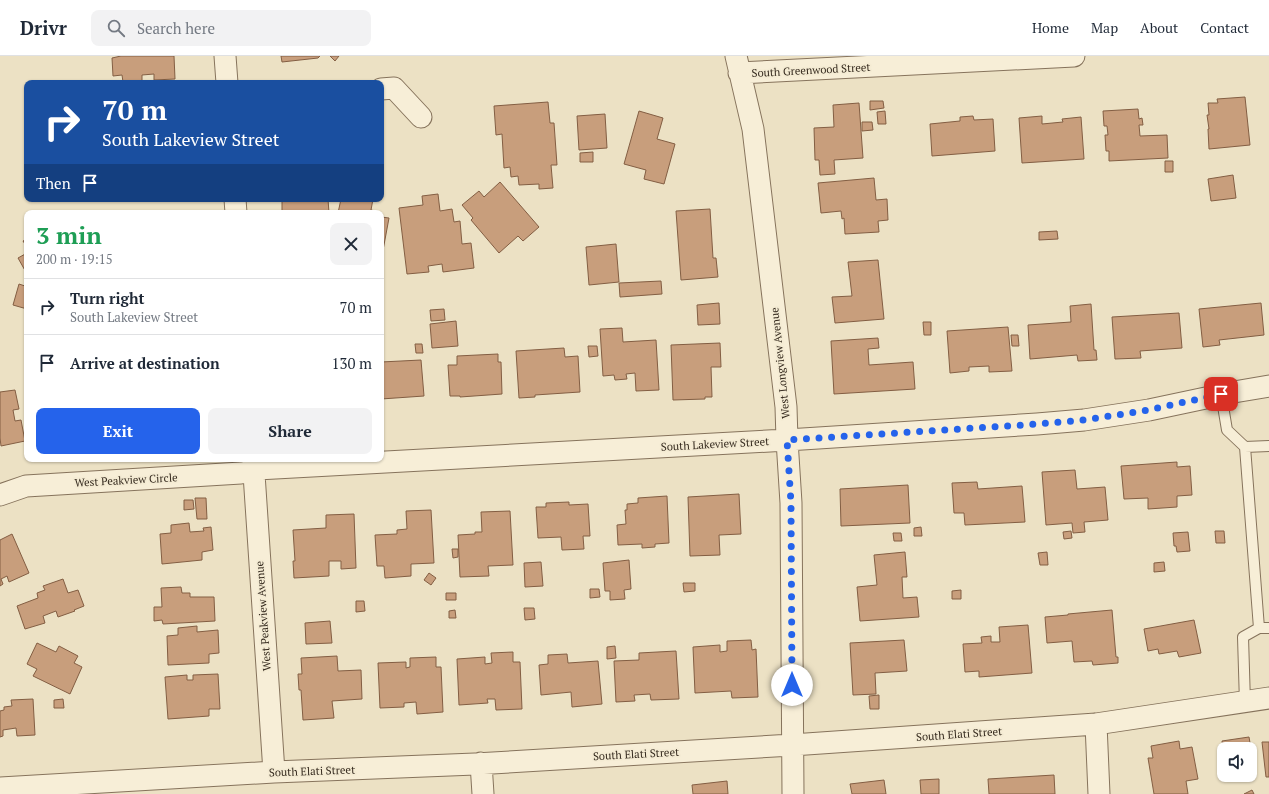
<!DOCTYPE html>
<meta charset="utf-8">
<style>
body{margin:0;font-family:"PT Serif",serif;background:#f2f2f3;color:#1f2937;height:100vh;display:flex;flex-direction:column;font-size:15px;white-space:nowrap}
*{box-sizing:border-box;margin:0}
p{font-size:13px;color:#747a83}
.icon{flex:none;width:22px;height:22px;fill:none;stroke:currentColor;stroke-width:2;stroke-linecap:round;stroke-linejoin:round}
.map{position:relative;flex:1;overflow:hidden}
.sheet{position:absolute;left:24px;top:154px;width:360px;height:252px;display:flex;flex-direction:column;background:#fff;border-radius:8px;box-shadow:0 1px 3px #0004}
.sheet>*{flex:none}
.top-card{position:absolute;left:24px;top:24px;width:360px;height:122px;border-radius:8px;box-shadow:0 1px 3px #0004;background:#1a4fa0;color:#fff;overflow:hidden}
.buttons{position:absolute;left:1217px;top:686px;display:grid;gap:8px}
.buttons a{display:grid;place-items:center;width:40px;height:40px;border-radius:8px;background:#fff;box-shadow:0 1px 3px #0004;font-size:20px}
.pin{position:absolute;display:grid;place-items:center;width:34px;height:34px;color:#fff;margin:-17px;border-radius:8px;box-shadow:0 2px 6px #0006}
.me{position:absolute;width:44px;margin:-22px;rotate:0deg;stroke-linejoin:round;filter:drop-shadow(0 0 3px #0008)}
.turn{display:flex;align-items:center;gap:14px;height:84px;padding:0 12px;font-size:18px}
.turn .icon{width:52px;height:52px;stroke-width:2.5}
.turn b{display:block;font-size:28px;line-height:34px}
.then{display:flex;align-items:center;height:38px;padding:0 12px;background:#0003;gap:8px;font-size:15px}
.round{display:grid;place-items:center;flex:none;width:42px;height:42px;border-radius:8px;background:#f2f2f3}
.headline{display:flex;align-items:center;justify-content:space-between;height:68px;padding:0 12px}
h1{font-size:24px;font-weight:700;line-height:30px;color:#1e9e55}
.primary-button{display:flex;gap:8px;margin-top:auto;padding:8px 12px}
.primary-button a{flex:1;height:46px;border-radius:8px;background:#2563eb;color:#fff;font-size:16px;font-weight:700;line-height:46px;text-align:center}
.primary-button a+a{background:#f2f2f3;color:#1f2937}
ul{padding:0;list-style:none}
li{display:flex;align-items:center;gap:12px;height:56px;padding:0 12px;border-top:1px solid #e0e1e3}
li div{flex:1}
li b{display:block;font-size:15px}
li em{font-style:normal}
header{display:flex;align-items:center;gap:24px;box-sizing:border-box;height:56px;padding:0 20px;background:#fff;border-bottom:1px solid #e0e1e3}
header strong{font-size:19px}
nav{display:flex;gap:22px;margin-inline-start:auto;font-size:14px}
.search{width:280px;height:36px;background:#f2f2f3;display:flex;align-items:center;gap:10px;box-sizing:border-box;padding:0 14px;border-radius:8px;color:#747a83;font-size:15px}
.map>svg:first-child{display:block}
.building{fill:#c89e7c;stroke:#835e43}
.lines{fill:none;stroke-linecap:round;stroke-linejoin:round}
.service-casing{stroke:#86735c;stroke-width:12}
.minor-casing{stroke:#86735c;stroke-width:23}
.service{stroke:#f7eed7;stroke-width:10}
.minor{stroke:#f7eed7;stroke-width:21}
.route{stroke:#2563eb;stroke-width:7;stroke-dasharray:0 12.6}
.labels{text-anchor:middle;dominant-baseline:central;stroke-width:3.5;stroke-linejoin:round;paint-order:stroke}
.street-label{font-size:11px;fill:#362b1f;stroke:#f4ebd3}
</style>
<header>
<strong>Drivr</strong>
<div class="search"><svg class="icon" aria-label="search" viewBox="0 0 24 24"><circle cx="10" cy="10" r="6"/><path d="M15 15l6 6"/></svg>Search here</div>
<nav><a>Home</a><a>Map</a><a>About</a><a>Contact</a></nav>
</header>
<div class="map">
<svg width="1269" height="738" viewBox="0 0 1269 738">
<rect width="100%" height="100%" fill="#ece1c4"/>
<!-- building -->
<path class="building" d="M121 0H174L175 23 154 24V18L142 19V25L123 26 122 19 113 20 112 2Z
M281 0H320L318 2 282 6Z
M330 0H339L335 5Z
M1245 41 1250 89 1209 93 1208 73H1209L1207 59H1209L1208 47H1218L1217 43Z
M870 45H883L884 52 870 54Z
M548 46 550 67H554L557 109H551L553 132 539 133V128L519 129 518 120 511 121 510 111 504 112 502 78 496 79 494 50Z
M859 47 863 102 834 104 835 118 820 119 819 104H815L814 72 834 71 833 49Z
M1138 53 1139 63 1142 62 1143 69H1139L1140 80 1167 79 1168 102 1109 105V95H1106L1105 79H1108L1107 70H1104L1103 55Z
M639 55 663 62 657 83 675 88 664 128 644 123 646 114 624 108Z
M885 55 886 68H878L877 56Z
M605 58 607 92 579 94 577 60Z
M973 60 974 64 993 63 995 95 932 100 930 68 960 65V61Z
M1042 60V68L1063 66 1062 63 1081 61 1084 103 1022 107 1019 62Z
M862 66H872L873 74 862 75Z
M593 96V106H580V97Z
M1165 105H1173V116H1165Z
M1233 119 1236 142 1211 145 1208 123Z
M874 122 876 144 887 143 888 164 878 165 879 176 845 178 844 162 842 163 841 155 821 157 818 127Z
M500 126 539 171 523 185 518 180 499 197 471 164 473 162 462 149 479 135 484 141Z
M438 138 440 155 452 153 454 166 460 165 462 188 471 187 474 212 443 216 442 208 428 210 429 216 407 218 399 152 423 149 422 140Z
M282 143H328L329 157H273L282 155Z
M341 143H373L371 154 379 156V157H338Z
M710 153 713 202H716L718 221 681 224 676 155Z
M381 161 389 162 381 205Z
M1057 175 1058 183 1039 184V176Z
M27 183V191L23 185Z
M616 188 619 226 589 229 586 191Z
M27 197V218L18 202Z
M878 204 884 263 835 267 832 241 852 240 848 206Z
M27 225V253L13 249 19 228 25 230Z
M661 225 662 238 620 241 619 227Z
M719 247 720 268 698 269 697 249Z
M1261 247 1264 279 1219 284 1220 289 1203 291 1199 253Z
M1091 248 1094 294H1096L1097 304 1078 305 1077 299 1030 303 1028 269 1071 266 1070 250Z
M444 253 445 264 431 265 430 254Z
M1179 257 1182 292 1140 295 1141 302 1115 303 1112 261Z
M456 265 458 290 432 292 430 268Z
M923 266H931V279H924Z
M1008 271 1012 315 989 316V310L969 311V315L950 317 947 275Z
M622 272 623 286 656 284 659 334 636 335 635 317 626 318 627 323 615 324 614 319 603 320 600 273Z
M1011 279H1018L1019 290H1012Z
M878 282 879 292 868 293 869 309 913 306 915 333 834 338 831 285Z
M720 287 721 311H711L712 341H705V343L673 344 671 289Z
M415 288H422L423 297H416Z
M588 290H597L598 300 589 301Z
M564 292 565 301 578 300 580 336 535 339V341L519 342 516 295Z
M498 298V306H501L502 338 460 341V340H450L448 309H457V300Z
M421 304 424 340 381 343V306Z
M15 334 19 353 13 354 15 365 21 364 25 385 1 390 0 382V336Z
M1177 406V411L1190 410 1192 439 1177 440V451L1148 453V442L1124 443 1121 410Z
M1075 414 1077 433 1105 431 1108 464 1084 466 1085 476 1073 477 1072 467 1046 469 1042 416Z
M977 426 978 433 1022 430 1025 466 965 469 964 457H954L952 427Z
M908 429 910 467 841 470 840 433Z
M739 438 741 478 719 479 720 499 690 500 688 441Z
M667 440 669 487 655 488V491L642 492V488L618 489 617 469 626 468 625 454H627V448L638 447V442Z
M195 442H206L207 463H197Z
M184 444H193L194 453 184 454Z
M569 446V449L588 448 590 480H583L584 493 562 494 561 481 538 482 536 451H546V447Z
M431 454 434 507 411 508V520L385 522 384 510H377L375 479 397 478V474L407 473 406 455Z
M510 455 513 509 488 510 489 520 460 521 458 479 475 478V476H482L481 456Z
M354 458 356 512 341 513V505H329V520L294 522 293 505H295L293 474 326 472V459Z
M189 467 190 476 204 475 203 472 211 471 213 494 202 496V504L162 508 160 478 171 477V469Z
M921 471 922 480H914V472Z
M1071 475 1072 482 1064 483 1063 476Z
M1215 475H1224L1225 487H1216Z
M1188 476 1190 495 1177 496 1176 490H1174L1173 477Z
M893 477H901L902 485H894Z
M12 478 29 517 9 526 7 520 1 523 3 528 0 530V484Z
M452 493H458V501L453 502Z
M905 496 907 521H902L903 542 917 541 919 561 860 565 857 531 877 529 874 499Z
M1047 496 1048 509H1040L1038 497Z
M629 504 631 533 624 534 625 543 610 544V535H605L603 507Z
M541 506 543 530 525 531 524 507Z
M1164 506 1165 515 1154 516V507Z
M429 517 436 522 431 529 424 524Z
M63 523 68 537 78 534 84 550 74 554 75 555 58 561 56 555 43 560 45 567 25 573 17 550 38 542 37 537 45 534 43 530Z
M683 527H695V535L684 536Z
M181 531 182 537H190V541H214L215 565 163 568 162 564 154 565V551H162L161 532Z
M590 533H599L600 541 590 542Z
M961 534V543H952V535Z
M446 537H456V544H446Z
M356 545H364L365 555 356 556Z
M524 552H534L535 563 525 564Z
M455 554 456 562H449V555Z
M1112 554 1116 601H1118V607L1093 609 1092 605 1074 606 1072 585 1047 587 1045 561 1068 559V558Z
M1194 564 1201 597 1179 601 1177 595 1159 598 1158 593 1148 595 1144 573Z
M330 565 332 587 306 588 305 567Z
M1028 569 1032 617 979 621V615L965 616 963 588 982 587 981 581 991 580V586H1000L999 571Z
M197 570V576L218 574 219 597 209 598V607L168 609 167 580 178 579V572Z
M751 584 752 594 756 593 758 641 732 642 731 635 695 637 693 591 720 589V596L727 595V585Z
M904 584 907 615 875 617 876 638 853 639 850 587Z
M37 587 56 596 59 590 78 600 74 607 82 611 70 638 33 620 37 613 27 608Z
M615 590 616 602 607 603V591Z
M676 595 679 643 651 644 650 638 634 639 635 645 616 646 614 605 639 604V597Z
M513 596V606H520L522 653 496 654 495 643H487L488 647 459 649 457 603 485 601V608L492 607 491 597Z
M567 598 568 607 598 605 602 648 572 651 571 636 541 639 539 609 548 608V599Z
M337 600 338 615 361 614 362 643 332 645 334 662 303 664 301 634H299L298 618H302L301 602Z
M436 601V611H441L443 656 417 658 416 646 404 647V651L380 652 378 607 406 606V612L410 611V602Z
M218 618 220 653H209V660L168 663 165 621 187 619V624H193V619Z
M879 639V653H870L869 640Z
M33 643 35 679 17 680 16 672 3 674V680L0 681V655L4 654V651L12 650 11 644Z
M63 643 64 652H54V644Z
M1249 681 1254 710H1252L1254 720 1230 724V719H1250V693H1224V700L1222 685Z
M1179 685 1180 693 1192 691 1198 723 1186 725 1188 738H1154L1148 702H1153L1151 690Z
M1262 686H1269V721H1266Z
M1054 719 1055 738H989L988 723Z
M939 723V738H921L920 724Z
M884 724 886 738H852L850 728Z
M727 725 728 738H693L692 729Z
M1252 734 1254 738H1244Z"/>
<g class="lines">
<defs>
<path id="service" d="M1221 338 1227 374 1245 391 1259 572 1243 581 1245 647
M1245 391 1269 390
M1259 572H1269"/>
<path id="minor" d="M225 0 227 27
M736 0 753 73 786 351 787 384 791 447 793 738
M739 17 1074 0
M381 33 394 32 421 61
M235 143 236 157
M253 403 274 716
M0 439 26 430 241 417 253 415 257 413 787 384 1037 368 1084 364 1149 354 1234 336 1269 330
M1096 668 1099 738
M481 707 483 738
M0 732 274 716 475 708 792 689 1096 668 1269 642"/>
</defs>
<!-- service casing -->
<use href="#service" class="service-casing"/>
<!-- minor casing -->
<use href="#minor" class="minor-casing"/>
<!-- service -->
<use href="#service" class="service"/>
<!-- minor -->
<use href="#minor" class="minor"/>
</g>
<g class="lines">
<!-- route -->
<path class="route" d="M792 629 791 447 787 384 1038 368 1084 364 1149 354 1221 338"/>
</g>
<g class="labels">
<!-- street labels -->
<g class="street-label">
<text transform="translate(811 14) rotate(-3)">South Greenwood Street</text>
<text transform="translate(780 307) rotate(-96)">West Longview Avenue</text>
<text transform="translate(715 388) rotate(-3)">South Lakeview Street</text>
<text transform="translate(126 424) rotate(-3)">West Peakview Circle</text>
<text transform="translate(263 560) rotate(-94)">West Peakview Avenue</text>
<text transform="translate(959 678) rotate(-4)">South Elati Street</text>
<text transform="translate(636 698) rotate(-3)">South Elati Street</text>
<text transform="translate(312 715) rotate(-2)">South Elati Street</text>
</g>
</g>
</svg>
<div class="buttons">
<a><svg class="icon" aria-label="sound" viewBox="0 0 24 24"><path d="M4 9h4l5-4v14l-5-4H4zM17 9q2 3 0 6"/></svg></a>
</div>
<div class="pin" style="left:1221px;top:338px;background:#d93025"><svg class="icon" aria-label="arrive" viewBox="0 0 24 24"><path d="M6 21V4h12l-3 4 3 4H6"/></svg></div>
<svg class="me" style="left:792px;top:629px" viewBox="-20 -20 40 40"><circle r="19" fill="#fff"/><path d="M0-13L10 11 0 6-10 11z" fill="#2563eb"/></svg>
<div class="top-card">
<div class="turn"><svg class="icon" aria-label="right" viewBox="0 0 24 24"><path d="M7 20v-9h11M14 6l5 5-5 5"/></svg><div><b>70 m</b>South Lakeview Street</div></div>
<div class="then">Then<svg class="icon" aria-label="arrive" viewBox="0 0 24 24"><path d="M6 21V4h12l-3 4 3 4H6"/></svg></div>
</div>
<section class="sheet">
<div class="headline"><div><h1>3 min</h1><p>200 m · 19:15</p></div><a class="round"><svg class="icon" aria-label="close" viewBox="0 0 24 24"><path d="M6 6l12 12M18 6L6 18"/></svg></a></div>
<ul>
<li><svg class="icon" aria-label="right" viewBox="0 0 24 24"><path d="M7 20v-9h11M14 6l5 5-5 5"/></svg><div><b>Turn right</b><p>South Lakeview Street</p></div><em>70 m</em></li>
<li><svg class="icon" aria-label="arrive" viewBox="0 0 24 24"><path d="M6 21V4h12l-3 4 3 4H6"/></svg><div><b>Arrive at destination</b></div><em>130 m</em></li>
</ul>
<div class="primary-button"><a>Exit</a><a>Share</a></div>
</section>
</div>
